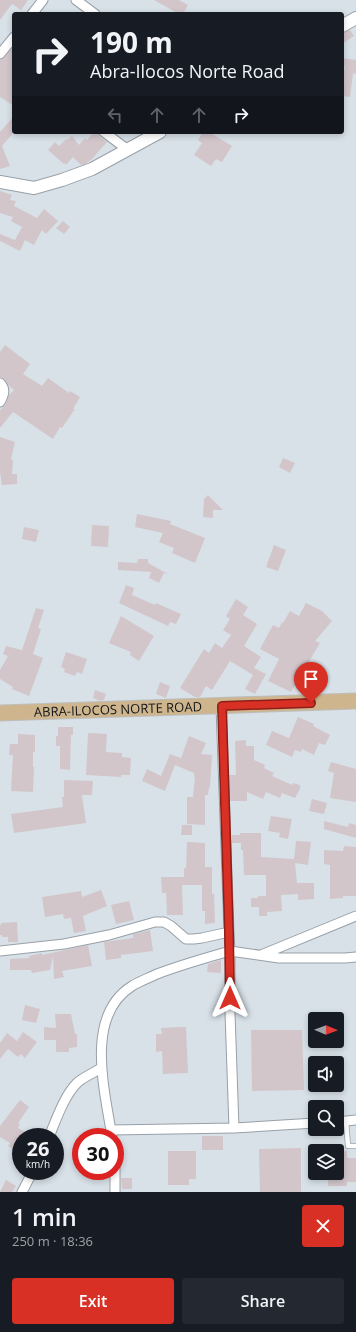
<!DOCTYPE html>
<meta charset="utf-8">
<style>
body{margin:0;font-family:"Open Sans",sans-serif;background:#242831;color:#f1f3f6;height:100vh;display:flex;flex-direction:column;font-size:15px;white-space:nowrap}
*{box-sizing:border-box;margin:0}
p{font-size:13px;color:#9ea1a6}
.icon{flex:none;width:22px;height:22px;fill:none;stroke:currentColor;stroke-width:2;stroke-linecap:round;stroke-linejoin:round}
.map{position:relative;height:1192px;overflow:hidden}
.details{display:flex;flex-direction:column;background:#171b24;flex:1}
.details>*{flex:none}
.top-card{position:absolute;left:12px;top:12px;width:332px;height:122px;border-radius:4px;box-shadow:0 2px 6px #0003;background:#171b24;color:#f1f3f6;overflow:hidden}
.needle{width:26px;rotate:91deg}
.fabs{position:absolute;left:308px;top:1012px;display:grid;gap:8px}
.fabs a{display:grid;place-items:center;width:36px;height:36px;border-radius:4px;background:#171b24;box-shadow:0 2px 6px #0003;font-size:20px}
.speed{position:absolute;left:12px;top:1128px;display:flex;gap:8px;font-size:20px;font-weight:700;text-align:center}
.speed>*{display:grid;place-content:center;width:52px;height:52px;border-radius:50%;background:#171b24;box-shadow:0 2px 6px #0003;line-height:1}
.speed small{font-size:10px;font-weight:400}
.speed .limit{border:6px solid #d22;background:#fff;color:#111}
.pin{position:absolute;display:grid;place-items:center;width:34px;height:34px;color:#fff;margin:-41px -17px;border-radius:50% 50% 50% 0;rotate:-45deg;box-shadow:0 0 4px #0007}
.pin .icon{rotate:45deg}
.me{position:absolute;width:44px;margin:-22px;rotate:0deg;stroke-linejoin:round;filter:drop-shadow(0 0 3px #0008)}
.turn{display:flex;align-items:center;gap:14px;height:84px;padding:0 12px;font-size:18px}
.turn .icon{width:52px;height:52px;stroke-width:2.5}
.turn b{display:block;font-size:28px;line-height:34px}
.lanes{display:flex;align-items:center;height:38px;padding:0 12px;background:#0003;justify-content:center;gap:20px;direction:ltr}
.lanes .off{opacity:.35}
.round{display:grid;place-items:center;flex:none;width:42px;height:42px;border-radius:4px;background:#242831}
.overview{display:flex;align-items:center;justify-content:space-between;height:68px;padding:0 12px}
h1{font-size:24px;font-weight:600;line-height:30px}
.primary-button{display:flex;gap:8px;margin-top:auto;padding:8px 12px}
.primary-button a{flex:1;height:46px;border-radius:4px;background:#d93025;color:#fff;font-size:16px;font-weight:600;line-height:46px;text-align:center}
.primary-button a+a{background:#242831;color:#f1f3f6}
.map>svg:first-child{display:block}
.building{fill:#d2c6ca}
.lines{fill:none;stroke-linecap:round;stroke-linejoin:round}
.service-casing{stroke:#98a0a7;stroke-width:6}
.minor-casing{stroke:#98a0a7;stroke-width:11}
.tertiary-casing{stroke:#98a0a7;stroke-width:14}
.primary-casing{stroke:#bdbebe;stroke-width:17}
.service{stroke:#fff;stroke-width:4.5}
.minor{stroke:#fff;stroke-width:9}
.tertiary{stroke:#fff;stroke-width:12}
.primary{stroke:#ceb58e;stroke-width:15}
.route-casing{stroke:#8d1f18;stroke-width:10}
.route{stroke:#d93025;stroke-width:7}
.labels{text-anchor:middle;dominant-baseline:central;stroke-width:3;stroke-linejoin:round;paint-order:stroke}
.street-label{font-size:13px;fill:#121618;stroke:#e5eef6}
</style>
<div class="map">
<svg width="356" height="1192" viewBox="0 0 356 1192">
<rect width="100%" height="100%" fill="#d8e1e8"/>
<!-- building -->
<path class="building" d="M0 0H28L21 10 12 4 0 20Z
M154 0H179L188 5 183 14H179Z
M350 30 354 36 342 44V33Z
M14 46V106L0 97V60L4 58Z
M342 58 356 60V74L353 73 350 97 342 96V84L345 66H342Z
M14 116V132L2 146 10 166 0 169V132Z
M94 132H98L100 137 107 142 92 159 85 164 81 165 73 157 66 165 65 163 64 164 48 150 55 142 59 146 66 139 67 140 72 136 79 145 85 138 87 140Z
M203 132H209L232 146 222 162 216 159 211 166 194 155 202 143 198 140Z
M0 191 12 195 10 200 16 201 14 206 37 218 44 209 58 221 46 234 42 230 34 245 25 240 20 251 0 241V234L15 240 22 227 11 221 13 217 0 213Z
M63 221 70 227 64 234 56 228Z
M5 345 30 364 23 374 42 386 48 378 69 393 70 391 80 397 73 409H75L62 428 60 427 53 439 13 412 0 428V410L5 405 9 395 14 390 9 386 4 379 0 377V352Z
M0 437 15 442 11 459 13 460 12 474H17V484L2 485 0 472Z
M283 458 295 463 290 473 279 467Z
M208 495 223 510H213V518L203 517 204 499Z
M137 514 171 521 170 524 205 538 195 563 172 553 174 548 159 542 163 533 135 527Z
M92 525 109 526 108 547 91 546Z
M24 527 39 530 36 542 22 539Z
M274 545 286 550 278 571 266 567Z
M138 559H148V563L168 574 164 573 159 583 149 578 151 572 118 570V562L137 563Z
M126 585 134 588 132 595 155 605 156 603 165 607 181 614 176 624 170 622 168 626 119 603Z
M236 599 248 607 243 615 257 624 244 646 261 657 254 668 266 674 255 694 245 689 253 675 230 661 212 690 206 686 200 697H195L180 688 204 649 209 653 215 643 222 648 231 635 223 630 230 619 226 616Z
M306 603 322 611 332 621 315 641 320 643 291 692 268 681 279 659 260 649 273 625 279 628 282 622 283 623 290 611 299 616Z
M36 608 44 610 38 628 41 629 33 654 43 658 29 696 12 689 13 687 0 679V670L8 656 3 654 6 646 22 650Z
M121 616 154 636 139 661 130 655 131 652 109 643Z
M66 652 87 659 82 674 77 672 75 676 64 672 65 669 61 667Z
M160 682 170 686 166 698 156 694Z
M95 690 106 694 104 700 100 701 93 698Z
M298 717 314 724 313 726 330 735 325 745 319 743 314 755 302 749 301 752 295 750 292 757 266 745 272 731 289 738Z
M58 727H73V735H71L70 770 60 769V746H56V736H58Z
M88 733 107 734 106 752 122 753V757L131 758 130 775H121V777L86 775Z
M18 734 35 735V752H33V767H34L33 792 11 791 13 755H9L10 744H18Z
M189 736 206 743 201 754 212 755 210 787H209L208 795H205V825L187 824V797H193L195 777H194V773L175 765 165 791 142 781 147 769 161 776 170 754 181 758Z
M246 740V746H254V760L265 765 264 768 274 773 272 776 292 785 293 783 300 785V789L295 798 282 793 280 798 266 792 263 799 247 792V801H230L229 775H236L235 741Z
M331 762 356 769V802L330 798 334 773 328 771Z
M64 780 93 781 92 795H82L86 823 14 833 11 814 63 807 62 797H64Z
M312 799 327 803 324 814 309 811Z
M271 816 292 819 288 839 279 837 280 833 268 831Z
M324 821 348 827 349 823 356 825V838L324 829Z
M182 825H192V835H181Z
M240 833H261V857L294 859 296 841 311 842 308 865 295 863 297 883H314V899L298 900V894L281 895 282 911 267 912V916H259V907H251V898H258V896H266V875H244L243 850H241V843H232V835H240Z
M187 842 205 843V867H212V894H214L215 923 205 924V911H202V885H182L183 915H167L166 893H162L161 877H184V868H186Z
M344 846 356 847V896H343V898L330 899V865L324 864V850L343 851Z
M101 890 107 906 83 916 86 931 74 933 71 918 64 919 63 914 45 917 42 897 81 891 82 897Z
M129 901 134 920 116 924 111 905Z
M17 922 18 942H8V937H2V935H0V925H1V923Z
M150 930 153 951 121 955V958L106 960 104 942 133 938V934Z
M88 945 92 966 62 971 64 977 54 979 53 956 50 970 32 973 31 970H10V959L29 958V956L42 953V955Z
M221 960V973L207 972 208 964Z
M25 1005 40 1009 36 1023 22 1020Z
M55 1014H71L75 1034H77V1047L69 1048V1052H56V1040H44V1027L56 1028Z
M180 1027H186L188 1073 163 1074 162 1051 156 1052V1034H162L161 1028Z
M251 1030H302L304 1090 252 1091Z
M23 1032 37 1042 25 1058 21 1054 18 1057 8 1049 0 1059V1043L7 1033 17 1041Z
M20 1100 29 1107 18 1123 20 1124 18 1128 34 1137H21V1154L8 1146 10 1143 0 1137V1126Z
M202 1136H223V1150H202Z
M301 1148V1192H260L259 1149Z
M168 1151H196V1179H189V1185H168Z
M337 1151H347V1158H356V1182H347V1186H328V1173H337Z
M121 1178H132V1189H122Z
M6 1180 16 1186 12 1192H0Z"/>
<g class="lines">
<defs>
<path id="service" d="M346 1121 348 1146H356"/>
<path id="minor" d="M76 0 95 14
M32 14 43 0
M0 54 14 37
M104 132 128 150
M0 383C6 389 4 395 0 402
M0 951 64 944 109 935 155 922H164L171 926 186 939H194L202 938 229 932 221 706
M261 955 356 916
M337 1122 356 1120
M315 1123 234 1128 230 1013V951L279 958H345L356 957
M111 1130 234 1128
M49 1137C56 1120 64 1096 77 1083 83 1077 94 1073 101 1068
M112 1137C105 1091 84 1016 132 986 140 981 149 978 157 974 181 965 205 958 230 951L229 932
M115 1159V1192
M22 1192 33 1171"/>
<path id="tertiary" d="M342 26 356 18
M0 182 34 188 62 180 92 169 160 132"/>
<g id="primary">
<path id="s1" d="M0 713 356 701"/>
</g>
</defs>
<!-- service casing -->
<use href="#service" class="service-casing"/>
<!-- minor casing -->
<use href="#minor" class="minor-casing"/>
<!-- tertiary casing -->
<use href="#tertiary" class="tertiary-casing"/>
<!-- primary casing -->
<use href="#primary" class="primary-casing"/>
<!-- service -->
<use href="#service" class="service"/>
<!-- minor -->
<use href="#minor" class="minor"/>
<!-- tertiary -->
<use href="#tertiary" class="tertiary"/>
<!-- primary -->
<use href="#primary" class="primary"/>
</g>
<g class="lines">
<defs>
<path id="route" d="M230 998 229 932 222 706 311 703"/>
</defs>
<!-- route casing -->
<use href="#route" class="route-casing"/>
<!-- route -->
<use href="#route" class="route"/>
</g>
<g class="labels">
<!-- street labels -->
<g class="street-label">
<text stroke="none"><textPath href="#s1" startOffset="118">ABRA-ILOCOS NORTE ROAD</textPath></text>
</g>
</g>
</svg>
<div class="fabs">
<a><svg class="needle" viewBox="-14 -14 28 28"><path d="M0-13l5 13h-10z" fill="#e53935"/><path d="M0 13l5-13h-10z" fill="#9ea1a6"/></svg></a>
<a><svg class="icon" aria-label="sound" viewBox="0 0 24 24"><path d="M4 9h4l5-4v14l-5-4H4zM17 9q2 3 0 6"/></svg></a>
<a><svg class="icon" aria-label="search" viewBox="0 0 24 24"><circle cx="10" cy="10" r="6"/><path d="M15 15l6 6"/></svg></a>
<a><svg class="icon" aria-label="layers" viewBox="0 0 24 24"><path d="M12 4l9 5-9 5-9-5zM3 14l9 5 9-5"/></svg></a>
</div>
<div class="speed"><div>26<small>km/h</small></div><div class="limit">30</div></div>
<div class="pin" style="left:311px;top:703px;background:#d93025"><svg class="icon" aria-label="arrive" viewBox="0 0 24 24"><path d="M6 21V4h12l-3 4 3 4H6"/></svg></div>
<svg class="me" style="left:230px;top:998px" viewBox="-20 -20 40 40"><path d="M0-17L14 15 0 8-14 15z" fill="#d93025" stroke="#fff" stroke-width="4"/></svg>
<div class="top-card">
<div class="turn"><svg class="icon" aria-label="right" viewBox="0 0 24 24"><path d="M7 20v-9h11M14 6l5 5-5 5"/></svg><div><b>190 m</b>Abra-Ilocos Norte Road</div></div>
<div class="lanes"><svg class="icon off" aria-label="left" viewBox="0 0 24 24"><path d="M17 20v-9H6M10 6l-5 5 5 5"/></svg><svg class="icon off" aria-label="ahead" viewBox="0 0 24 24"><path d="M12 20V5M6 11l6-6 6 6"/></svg><svg class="icon off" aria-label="ahead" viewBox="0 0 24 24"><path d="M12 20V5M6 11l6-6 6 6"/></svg><svg class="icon" aria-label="right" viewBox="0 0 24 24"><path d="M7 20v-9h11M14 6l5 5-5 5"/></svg></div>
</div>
</div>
<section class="details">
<div class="overview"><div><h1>1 min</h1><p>250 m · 18:36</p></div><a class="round" style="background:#d93025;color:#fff"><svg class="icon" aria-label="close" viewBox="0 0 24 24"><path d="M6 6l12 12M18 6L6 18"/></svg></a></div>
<div class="primary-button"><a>Exit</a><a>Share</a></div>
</section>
